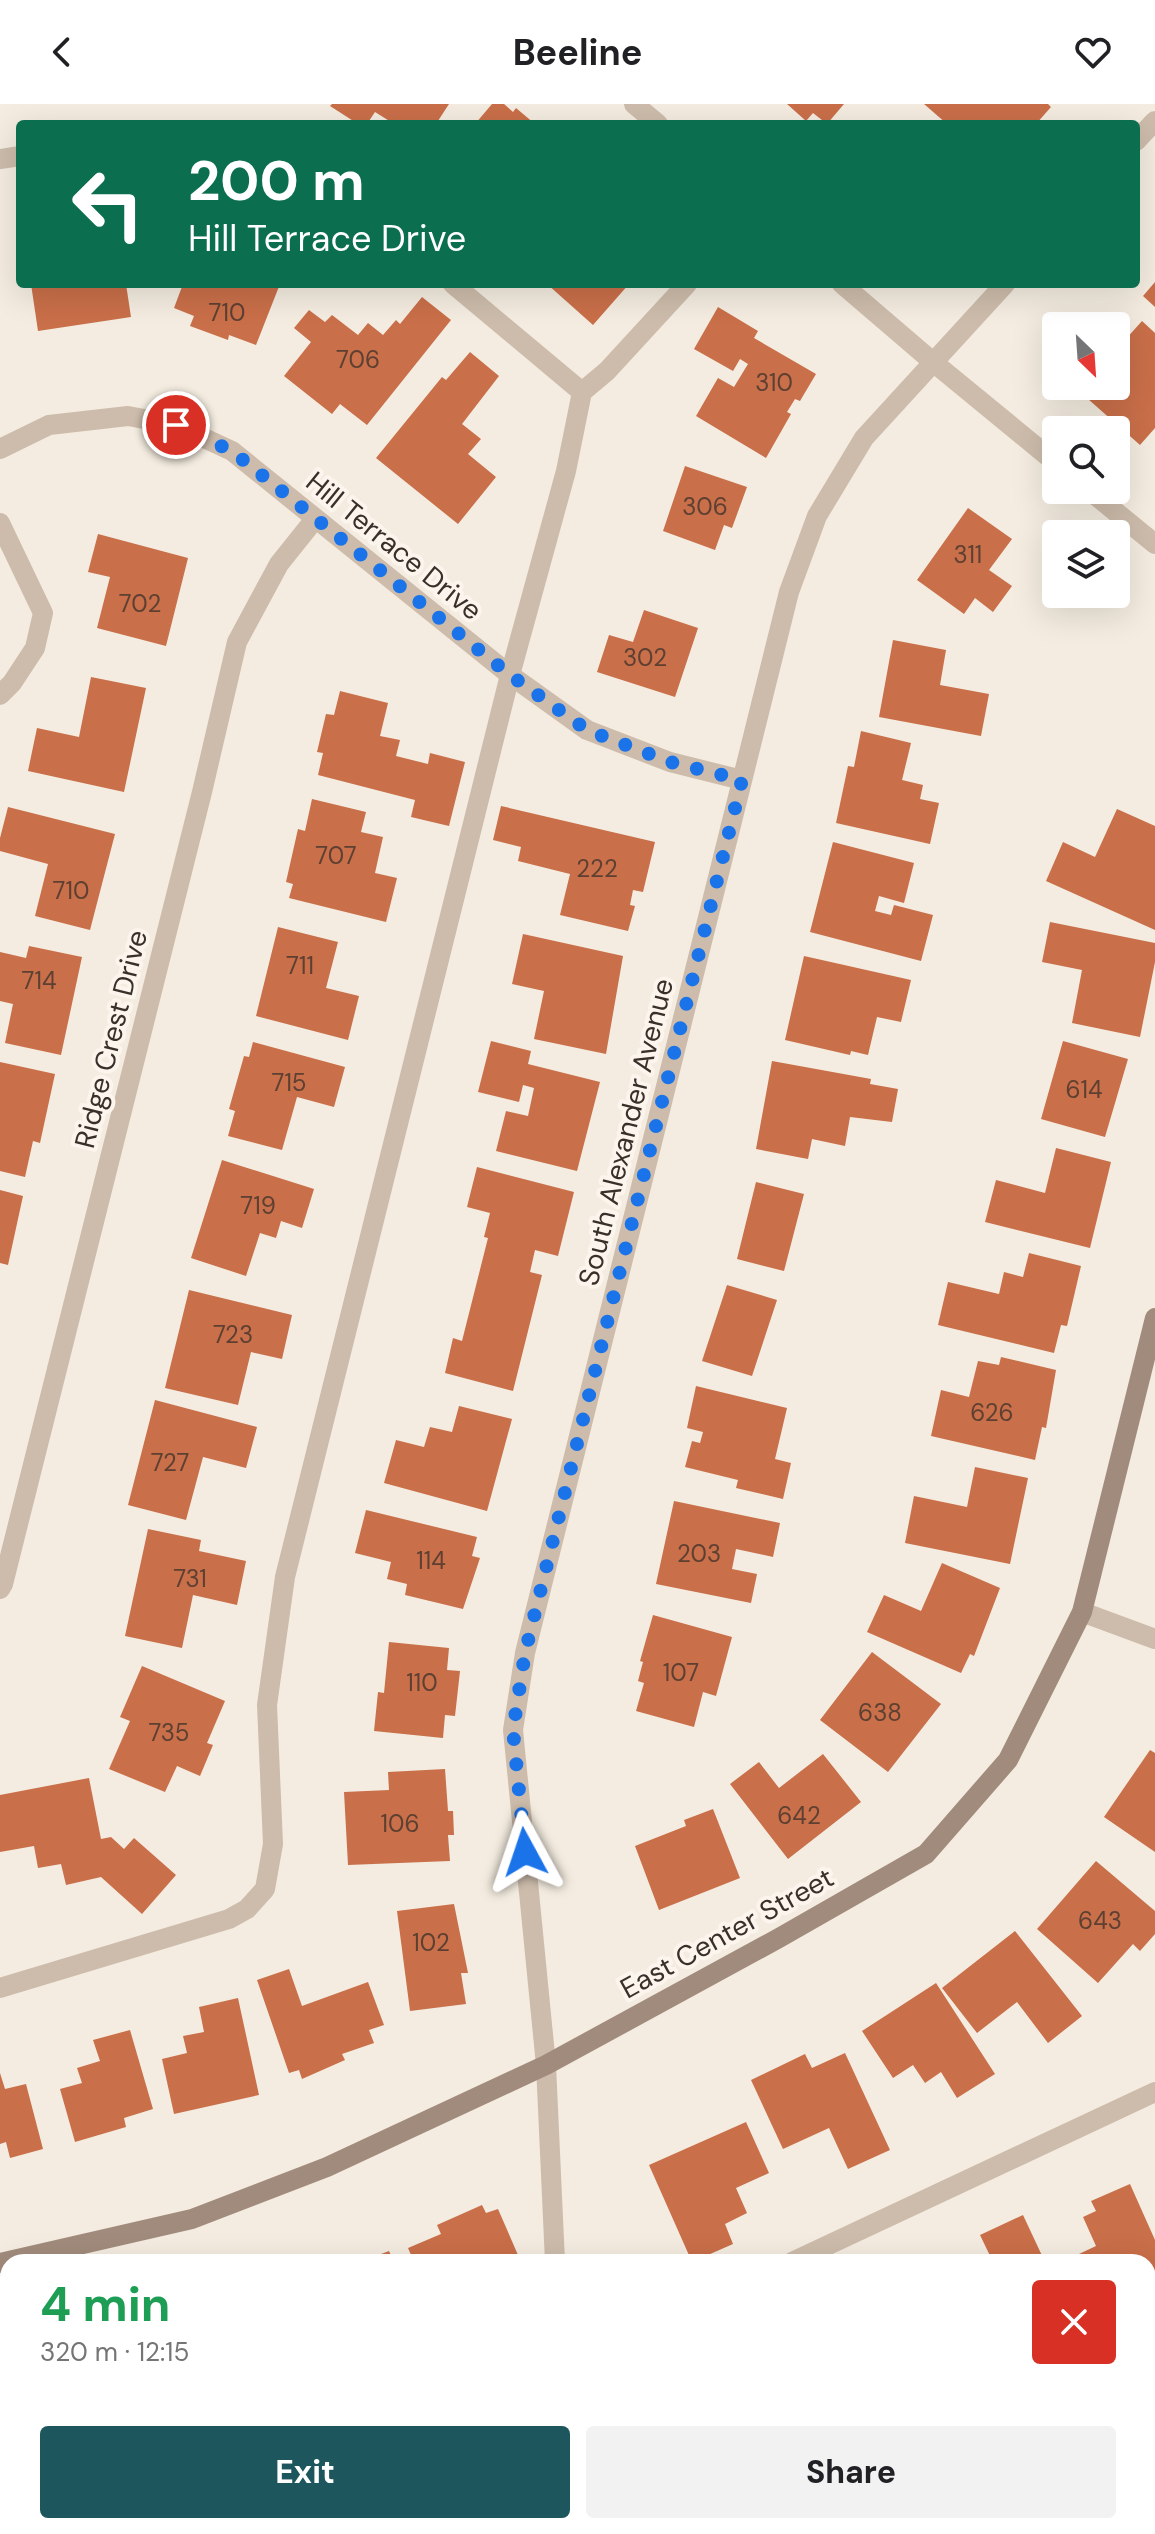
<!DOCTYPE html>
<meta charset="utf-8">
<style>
body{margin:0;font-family:"DM Sans",sans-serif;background:#f2f2f2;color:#202124;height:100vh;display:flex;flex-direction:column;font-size:30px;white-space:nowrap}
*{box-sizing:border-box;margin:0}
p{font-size:26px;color:#757577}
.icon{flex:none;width:44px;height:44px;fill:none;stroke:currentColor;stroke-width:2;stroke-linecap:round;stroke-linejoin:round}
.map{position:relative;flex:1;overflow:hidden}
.details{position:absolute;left:0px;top:2150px;width:1156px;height:280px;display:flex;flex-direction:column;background:#fff;border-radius:24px 24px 0 0;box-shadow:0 8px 32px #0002}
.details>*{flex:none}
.hud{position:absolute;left:16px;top:16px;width:1124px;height:168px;border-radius:8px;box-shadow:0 8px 32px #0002;background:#0b6e4f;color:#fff;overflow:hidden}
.needle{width:52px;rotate:155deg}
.controls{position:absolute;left:1042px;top:208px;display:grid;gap:16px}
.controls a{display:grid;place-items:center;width:88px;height:88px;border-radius:8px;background:#fff;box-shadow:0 8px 32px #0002;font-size:40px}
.pin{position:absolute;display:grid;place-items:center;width:68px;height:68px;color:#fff;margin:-34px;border:4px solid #fff;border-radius:50%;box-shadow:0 2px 8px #0007}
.me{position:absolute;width:88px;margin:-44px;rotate:355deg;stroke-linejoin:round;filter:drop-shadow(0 0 6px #0008)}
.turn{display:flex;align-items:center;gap:28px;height:168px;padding:0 40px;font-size:36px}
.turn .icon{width:104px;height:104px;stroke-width:2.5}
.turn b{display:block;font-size:56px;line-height:68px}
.round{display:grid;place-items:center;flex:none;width:84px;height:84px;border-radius:8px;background:#f2f2f2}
.summary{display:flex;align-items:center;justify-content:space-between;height:136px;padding:0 40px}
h1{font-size:48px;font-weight:700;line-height:60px;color:#1e9e55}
.primary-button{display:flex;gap:16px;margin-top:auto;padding:16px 40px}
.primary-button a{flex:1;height:92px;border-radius:8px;background:#1e565e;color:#fff;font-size:32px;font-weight:700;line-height:92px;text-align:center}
.primary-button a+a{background:#f2f2f2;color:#202124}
header{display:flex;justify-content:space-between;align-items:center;height:104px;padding:0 40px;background:#fff;font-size:36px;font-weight:700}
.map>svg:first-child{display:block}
.building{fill:#c96f49}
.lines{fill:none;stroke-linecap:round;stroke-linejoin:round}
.lane{stroke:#cdbcab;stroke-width:20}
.street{stroke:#cdbcab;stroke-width:20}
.secondary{stroke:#a18b7c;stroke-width:20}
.route{stroke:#1a73e8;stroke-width:14;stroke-dasharray:0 25.2}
.labels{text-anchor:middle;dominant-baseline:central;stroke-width:8;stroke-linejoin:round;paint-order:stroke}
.number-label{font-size:24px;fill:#5e4032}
.street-label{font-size:28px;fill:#3a302a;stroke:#fbf5ed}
</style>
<header><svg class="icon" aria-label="back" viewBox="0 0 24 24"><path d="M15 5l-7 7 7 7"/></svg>Beeline<svg class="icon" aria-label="heart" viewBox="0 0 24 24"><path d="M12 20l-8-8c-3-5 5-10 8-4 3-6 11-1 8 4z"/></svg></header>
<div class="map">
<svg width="1155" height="2430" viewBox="0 0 1155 2430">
<rect width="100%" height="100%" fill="#f4ece0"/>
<!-- building -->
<path class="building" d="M332 0H449L436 20H390L391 18 375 8 367 20H358L330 2Z
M492 0H504L513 8 516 4 535 20H475Z
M787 0H844L827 20 813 9 806 17Z
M924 0H1048L1051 3 1036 20H947Z
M1155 178V203L1143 192Z
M31 180H126L131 213 38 227Z
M183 180H280L256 241 229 231 228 236 190 222 194 212 174 204Z
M547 180H629L593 221Z
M422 193 451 216 367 321 340 300 332 310 284 272 311 238 294 224 309 206 325 218 332 211 358 231 368 219 383 231 396 216 400 220Z
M718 203 758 227 754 234 816 270 800 297 795 295 787 308 791 310 766 354 696 312 718 274 734 283 748 260 740 255 733 267 694 245Z
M1142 217 1155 229V324L1140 341 1079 287 1084 282H1116V246Z
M470 248 499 272 462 320 481 335 468 350 496 373 458 420 376 354 442 273 446 276Z
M685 362 747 383 732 424 724 421 715 446 663 427Z
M968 404 1012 435 989 466 1012 482 993 508 975 494 964 510 917 476Z
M98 430 188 454 166 542 97 524 110 473 88 468Z
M644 506 698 524 675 593 597 568 609 531 633 538Z
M893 536 946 546 940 581 989 590 981 632 879 613Z
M91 573 146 584 124 688 28 667 37 624 79 633Z
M340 587 388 599 380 632 400 636 396 652 428 660 430 649 465 658 449 722 411 713 415 696 318 671 323 649 317 648 326 610 334 611Z
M861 627 911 639 902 676 923 681 920 695 939 699 930 740 836 719 848 662 854 663Z
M312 695 366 708 361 728 383 733 375 769 397 774 386 818 289 794 293 780 286 778 298 725 305 727Z
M501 702 655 738 643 788 633 786 630 801 635 802 628 827 560 811 570 770 518 757 521 743 493 736Z
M8 703 115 730 90 826 35 812 48 760 0 747V734Z
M1117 705 1155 722V826L1046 777 1063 738 1095 753Z
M833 738 914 759 904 799 879 792 875 807 891 811 894 801 933 811 921 857 810 828Z
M1050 818 1155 839V858L1140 933 1072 919 1082 866 1042 858Z
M278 823 338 838 326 884 359 892 348 936 256 912Z
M523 830 623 852 606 950 534 935 544 887 512 880Z
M29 842 82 853 61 951 5 939 13 900 0 897V848L26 854Z
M804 852 911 876 901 918 877 913 868 951 851 947 850 951 785 936Z
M491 937 531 947 528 960 600 978 577 1067 496 1047 506 1007 528 1012 534 984 523 981 519 998 478 988Z
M1063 937 1128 955 1105 1033 1041 1015Z
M253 938 345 963 334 1003 297 993 282 1046 228 1032 235 1007 229 1005 244 952 249 953Z
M772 957 871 975 870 980 898 985 892 1018 850 1013 845 1042 812 1035 808 1055 756 1045Z
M0 958 55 970 40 1039 33 1037 25 1073 0 1067Z
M1056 1044 1111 1058 1090 1144 985 1118 996 1076 1045 1089Z
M222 1056 314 1085 302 1124 281 1117 276 1134 260 1129 246 1172 191 1154Z
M477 1063 574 1088 558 1152 535 1146 530 1168 542 1171 513 1287 445 1269 453 1234 462 1237 488 1134 484 1133 490 1109 467 1103Z
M756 1078 804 1090 784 1167 737 1155Z
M0 1086 23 1092 8 1161 0 1159Z
M1029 1149 1081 1162 1067 1222 1061 1221 1054 1249 938 1221 948 1178 999 1190 1004 1168 1023 1173Z
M727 1181 777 1196 752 1272 702 1257Z
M189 1186 292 1211 282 1255 251 1248 238 1301 165 1284Z
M1001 1253 1056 1266 1046 1324 1042 1323 1035 1356 931 1332 941 1286 969 1293 978 1257 999 1261Z
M696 1282 787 1304 775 1355 791 1359 783 1395 736 1384 738 1376 685 1363 692 1337 700 1339 703 1328 687 1324Z
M155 1296 257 1323 246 1364 203 1353 186 1416 128 1401Z
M459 1302 512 1315 487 1407 384 1379 396 1336 424 1343 430 1323 452 1328Z
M975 1363 1028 1374 1010 1460 905 1439 914 1392 967 1403Z
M674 1397 780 1419 773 1453 736 1445 732 1465 757 1470 751 1499 656 1480Z
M366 1406 477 1433 472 1452 480 1454 463 1505 405 1491 407 1480 387 1475 391 1458 355 1449Z
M148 1425 201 1436 199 1447 246 1457 237 1501 193 1491 182 1544 125 1532Z
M942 1459 1000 1484 974 1552 970 1550 961 1569 867 1528 884 1491 921 1507Z
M653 1511 732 1533 716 1592 703 1588 694 1623 636 1607 644 1579 638 1577 643 1558 640 1557Z
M389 1538 449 1544 447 1566 460 1567 455 1612 445 1611 443 1634 374 1627 378 1588 384 1589Z
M872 1548 941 1600 888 1668 820 1616Z
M142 1562 225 1597 207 1639 213 1641 200 1672 177 1662 165 1688 109 1665 130 1617 120 1613Z
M1150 1646 1155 1649V1748L1104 1713Z
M823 1650 861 1698 788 1755 730 1680 759 1658 779 1684Z
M445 1665 448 1707H453L454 1731H448L450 1757 348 1761 344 1688 389 1686 388 1668Z
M89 1674 101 1735 111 1733 124 1745 134 1734 176 1771 142 1810 101 1773 66 1781 61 1760 38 1764 34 1742 0 1748V1691Z
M713 1705 740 1774 659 1806 635 1742 686 1722 684 1716Z
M1096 1757 1155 1807V1830L1140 1847 1133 1840 1098 1879 1037 1825Z
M454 1800 468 1869H461L466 1900 410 1907 397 1807Z
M1015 1827 1082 1912 1048 1939 1017 1898 977 1929 942 1884Z
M289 1865 302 1902 368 1878 384 1921 369 1926 374 1939 342 1950 345 1956 302 1975 299 1966 289 1969 257 1876Z
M936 1879 995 1970 957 1994 941 1968 925 1979 913 1961 893 1974 862 1927Z
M238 1894 259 1991 174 2010 162 1955 187 1949 183 1932 204 1928 199 1903Z
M130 1926 153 2005 124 2014 126 2023 75 2038 60 1985 82 1979 77 1964 100 1957 93 1936Z
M845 1949 890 2046 848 2065 829 2024 783 2045 751 1976 805 1950 812 1964Z
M0 1969 5 1985 26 1980 43 2045 10 2054 6 2038 0 2040Z
M746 2018 769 2069 736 2084 747 2109 725 2120 733 2140 692 2158 649 2061Z
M1130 2080 1155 2136V2173L1148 2176V2158H1062L1096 2142 1083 2113 1096 2107 1091 2097Z
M482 2101 486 2109 498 2105 518 2151 503 2158H414L408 2144 441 2130 437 2121Z
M1023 2111 1045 2158H993L980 2131Z
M389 2147 394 2158H360Z
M8 2285V2308H7L1 2287Z
M1155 2370V2430H1139L1135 2422H1148V2374Z
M360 2422H415L418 2430H363Z
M448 2422H538L541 2430H442L440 2425Z
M1070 2422H1120L1124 2430H1052Z"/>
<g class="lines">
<!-- lane -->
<path class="lane" d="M0 55 20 52
M453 180 582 288 607 267 687 180
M0 419 43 509 35 544 12 579 0 591
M1082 1508 1155 1535
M0 1884 229 1815 247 1805 265 1785 273 1740 267 1601 285 1473 510 571 566 367 582 288
M792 2158 1155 1988
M67 2430 96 2422"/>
<!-- street -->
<path class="street" d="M634 0 658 20
M1136 37 1155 17
M842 180 933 258 1056 359
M0 345 49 321 128 312 176 321 232 347 510 571 587 626 670 658 742 676
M1089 386 1155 440
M0 1485 3 1480 202 688 237 538 279 460 315 415
M555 2158 546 1961 513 1626 525 1549 789 488 817 412 864 334 1005 180
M1148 2268 1155 2265
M597 2422 598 2430
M806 2430 822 2422"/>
<!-- secondary -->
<path class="secondary" d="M0 2159 192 2115 327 2063 546 1961 779 1834 926 1750 1008 1656 1082 1508 1155 1214"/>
</g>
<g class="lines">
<!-- route -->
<path class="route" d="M176 321 232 347 510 571 587 626 670 658 742 676 525 1549 513 1626 525 1748"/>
</g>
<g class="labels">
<!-- number labels -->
<g class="number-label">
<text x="227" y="208">710</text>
<text x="358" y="255">706</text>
<text x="774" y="278">310</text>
<text x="705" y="402">306</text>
<text x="968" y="450">311</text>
<text x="140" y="499">702</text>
<text x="645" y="553">302</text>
<text x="336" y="751">707</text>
<text x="597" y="764">222</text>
<text x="71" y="786">710</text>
<text x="300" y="861">711</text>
<text x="39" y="876">714</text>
<text x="289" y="978">715</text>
<text x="1084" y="985">614</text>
<text x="258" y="1101">719</text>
<text x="233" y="1230">723</text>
<text x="992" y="1308">626</text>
<text x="170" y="1358">727</text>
<text x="699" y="1449">203</text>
<text x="431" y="1456">114</text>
<text x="190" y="1474">731</text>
<text x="681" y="1568">107</text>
<text x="422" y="1578">110</text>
<text x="880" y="1608">638</text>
<text x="169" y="1628">735</text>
<text x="799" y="1711">642</text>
<text x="400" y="1719">106</text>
<text x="1100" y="1816">643</text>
<text x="431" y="1838">102</text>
</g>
<!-- street labels -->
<g class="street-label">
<text transform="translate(394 442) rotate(39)">Hill Terrace Drive</text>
<text transform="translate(111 935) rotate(-76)">Ridge Crest Drive</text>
<text transform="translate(626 1028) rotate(-76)">South Alexander Avenue</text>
<text transform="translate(727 1829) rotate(-29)">East Center Street</text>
</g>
</g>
</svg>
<div class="controls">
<a><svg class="needle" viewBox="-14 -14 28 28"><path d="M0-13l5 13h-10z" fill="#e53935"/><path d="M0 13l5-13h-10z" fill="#757577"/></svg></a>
<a><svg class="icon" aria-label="search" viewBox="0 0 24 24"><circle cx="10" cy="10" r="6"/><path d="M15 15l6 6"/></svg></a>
<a><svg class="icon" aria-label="layers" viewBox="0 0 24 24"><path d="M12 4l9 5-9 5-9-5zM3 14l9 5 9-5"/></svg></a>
</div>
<div class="pin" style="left:176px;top:321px;background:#d93025"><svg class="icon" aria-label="arrive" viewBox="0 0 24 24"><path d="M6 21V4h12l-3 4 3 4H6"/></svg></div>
<svg class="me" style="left:525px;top:1748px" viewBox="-20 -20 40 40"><path d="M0-17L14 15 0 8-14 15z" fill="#1a73e8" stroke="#fff" stroke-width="4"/></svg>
<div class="hud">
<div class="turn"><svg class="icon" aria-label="left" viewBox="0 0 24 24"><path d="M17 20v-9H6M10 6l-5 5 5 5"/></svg><div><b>200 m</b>Hill Terrace Drive</div></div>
</div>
<section class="details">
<div class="summary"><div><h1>4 min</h1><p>320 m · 12:15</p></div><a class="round" style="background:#d93025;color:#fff"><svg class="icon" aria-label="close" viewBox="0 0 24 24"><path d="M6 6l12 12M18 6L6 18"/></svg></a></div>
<div class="primary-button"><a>Exit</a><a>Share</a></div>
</section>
</div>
